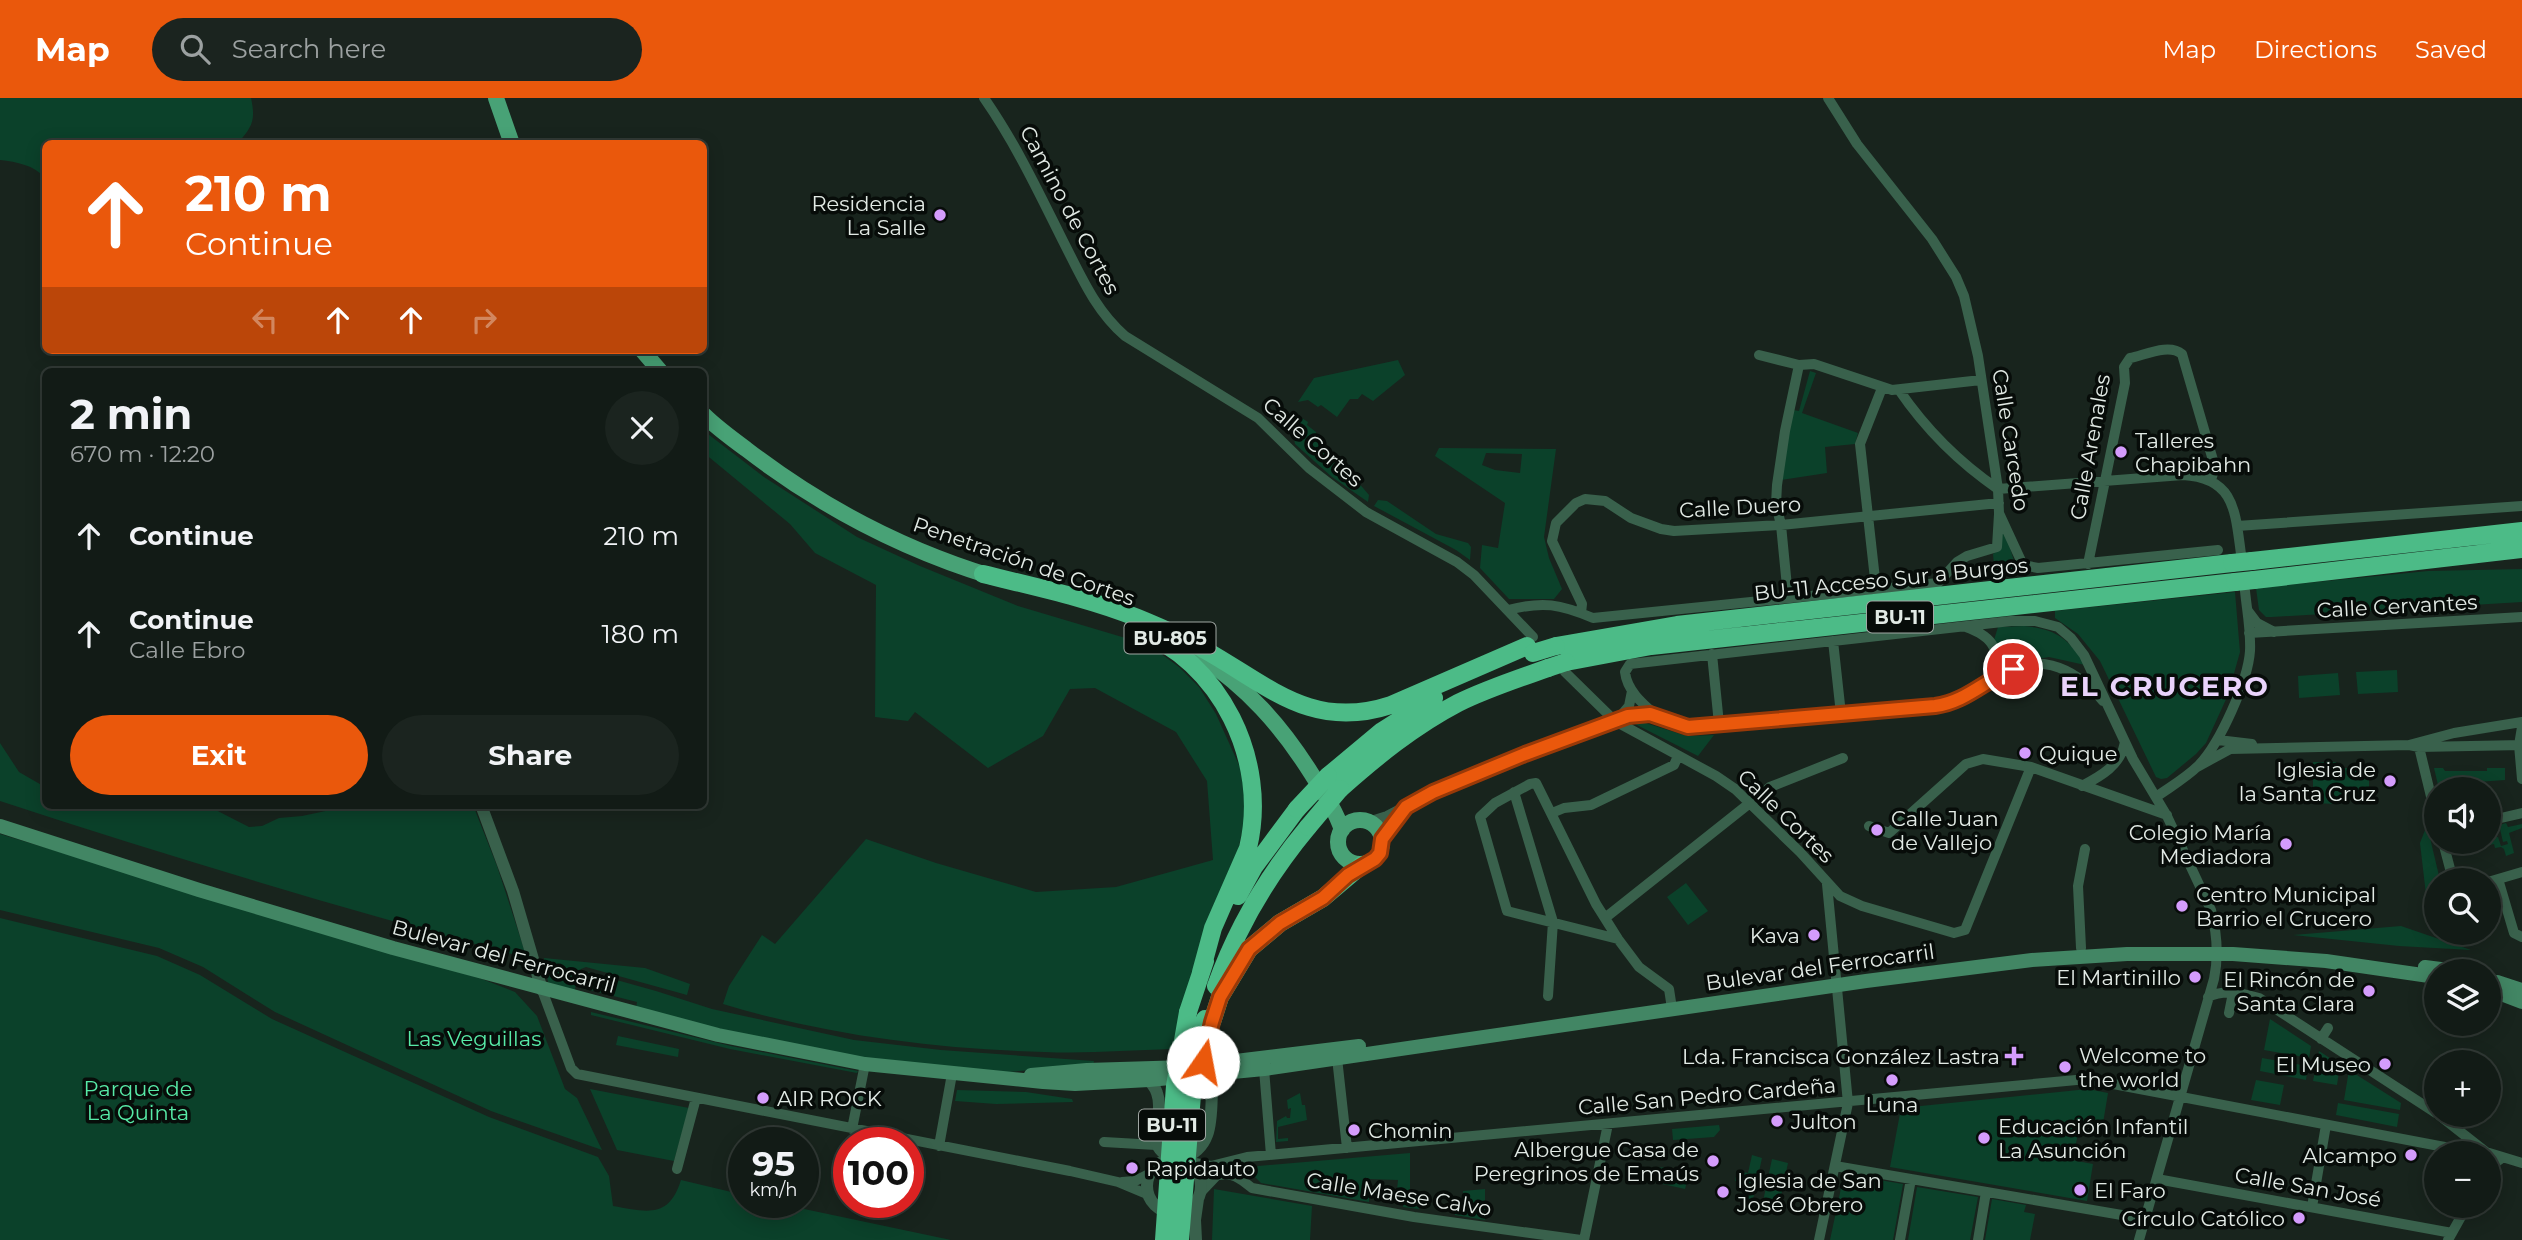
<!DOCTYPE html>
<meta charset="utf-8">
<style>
body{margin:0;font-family:Montserrat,sans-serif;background:#1b241f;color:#f1f3f6;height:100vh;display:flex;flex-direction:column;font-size:26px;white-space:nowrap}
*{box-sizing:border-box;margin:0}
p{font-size:23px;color:#9ca1a1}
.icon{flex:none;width:38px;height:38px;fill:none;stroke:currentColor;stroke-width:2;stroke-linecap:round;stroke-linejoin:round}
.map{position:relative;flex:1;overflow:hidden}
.details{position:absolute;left:42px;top:270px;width:665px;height:441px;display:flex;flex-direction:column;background:#121b16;border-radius:10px;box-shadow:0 4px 18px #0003,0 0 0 2px #313935}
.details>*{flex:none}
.top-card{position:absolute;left:42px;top:42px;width:665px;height:214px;border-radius:10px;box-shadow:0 4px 18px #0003,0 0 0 2px #313935;background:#ea580c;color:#fff;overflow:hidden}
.fabs{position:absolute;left:2424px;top:679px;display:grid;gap:14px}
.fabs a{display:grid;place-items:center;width:77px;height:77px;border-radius:50%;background:#121b16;box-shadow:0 4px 18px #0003,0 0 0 2px #313935;font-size:35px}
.speed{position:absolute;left:728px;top:1029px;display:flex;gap:14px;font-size:35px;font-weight:700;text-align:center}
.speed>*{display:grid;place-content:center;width:91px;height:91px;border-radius:50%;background:#121b16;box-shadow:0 4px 18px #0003,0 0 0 2px #313935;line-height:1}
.speed small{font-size:18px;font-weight:400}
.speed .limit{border:10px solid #d22;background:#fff;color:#111}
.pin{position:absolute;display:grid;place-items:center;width:60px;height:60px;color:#fff;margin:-30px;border:4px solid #fff;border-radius:50%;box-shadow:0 2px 7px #0007}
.me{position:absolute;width:77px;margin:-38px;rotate:12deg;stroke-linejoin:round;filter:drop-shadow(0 0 5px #0008)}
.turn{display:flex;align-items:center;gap:24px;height:147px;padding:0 28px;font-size:32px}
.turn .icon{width:91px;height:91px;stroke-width:2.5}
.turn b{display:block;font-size:49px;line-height:60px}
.lanes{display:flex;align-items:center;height:66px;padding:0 28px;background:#0003;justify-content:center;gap:35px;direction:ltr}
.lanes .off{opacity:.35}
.round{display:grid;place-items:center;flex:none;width:74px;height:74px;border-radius:37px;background:#1b241f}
.headline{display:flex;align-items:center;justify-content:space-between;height:119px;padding:0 28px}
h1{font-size:42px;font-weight:700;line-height:52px}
.primary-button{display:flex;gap:14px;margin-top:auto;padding:14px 28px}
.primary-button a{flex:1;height:80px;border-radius:42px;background:#ea580c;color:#fff;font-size:28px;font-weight:700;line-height:80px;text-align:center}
.primary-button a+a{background:#1b241f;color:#f1f3f6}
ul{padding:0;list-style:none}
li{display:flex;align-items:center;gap:21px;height:98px;padding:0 28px}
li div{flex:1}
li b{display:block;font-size:26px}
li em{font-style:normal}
header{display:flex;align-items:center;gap:42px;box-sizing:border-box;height:98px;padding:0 35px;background:#ea580c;color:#fff}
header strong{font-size:33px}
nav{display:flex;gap:38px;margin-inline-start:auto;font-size:24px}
.search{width:490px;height:63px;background:#1b241f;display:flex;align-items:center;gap:18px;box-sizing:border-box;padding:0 24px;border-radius:38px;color:#9ca1a1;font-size:26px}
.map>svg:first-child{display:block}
.green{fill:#0b412a;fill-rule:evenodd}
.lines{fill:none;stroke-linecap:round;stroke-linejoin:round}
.minor{stroke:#39614c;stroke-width:10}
.tertiary{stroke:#39614c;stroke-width:12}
.secondary{stroke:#428664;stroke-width:14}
.primary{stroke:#48a276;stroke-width:16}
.motorway{stroke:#4cbb87;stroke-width:18}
.motorway-bridge{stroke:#4cbb87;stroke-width:18}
.route-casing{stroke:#983908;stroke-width:18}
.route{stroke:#ea580c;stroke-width:12}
.poi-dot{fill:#d49cfc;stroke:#070c09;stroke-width:2.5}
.labels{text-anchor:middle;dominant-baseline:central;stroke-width:7;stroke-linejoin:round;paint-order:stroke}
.shield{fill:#070c09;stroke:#a0a7a3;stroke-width:2}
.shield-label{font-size:19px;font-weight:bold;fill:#e2eae5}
.poi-label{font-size:21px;fill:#e2eae5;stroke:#070c09;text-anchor:start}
.street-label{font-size:21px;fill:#e2eae5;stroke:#070c09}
.park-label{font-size:21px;fill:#57eaa7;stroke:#070c09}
.district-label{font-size:28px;font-weight:bold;letter-spacing:2px;fill:#e9d2fb;stroke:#070c09}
</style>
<header>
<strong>Map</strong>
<div class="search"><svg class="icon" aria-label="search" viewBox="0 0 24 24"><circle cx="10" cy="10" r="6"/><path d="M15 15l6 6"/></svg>Search here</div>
<nav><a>Map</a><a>Directions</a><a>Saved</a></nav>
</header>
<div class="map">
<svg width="2522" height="1142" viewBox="0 0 2522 1142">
<rect width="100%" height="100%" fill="#18241d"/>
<!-- green -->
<path class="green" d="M0 0H251C256 23 252 29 238 45L46 46 45 80C34 67 17 64 0 62Z
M1398 262 1405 277 1373 303 1362 296 1358 301H1350L1337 319 1321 307 1318 309 1308 302 1298 304 1314 280Z
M1810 273 1816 275 1802 315 1858 335 1855 346 1825 349 1827 375 1781 382 1793 312 1799 313Z
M1297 317 1308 324 1307 327 1316 334 1315 340C1329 362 1353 376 1369 397L1368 404 1332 379 1295 346 1291 324Z
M704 333 764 379 857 439 920 468 1018 508 1149 547 1179 569 1199 589 1216 616 1243 676 1245 720 1233 775 1181 911 1172 951C1129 952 1087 956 1044 954 937 951 825 937 723 906L729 888 762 837 775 846 866 741 936 765 1036 794 1116 789 1213 762 1207 683 1176 634 1095 590 1070 591 1043 638 988 670 915 614 908 623 875 619 876 487 815 455 790 426 704 355Z
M1439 350 1556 351 1544 439 1549 460 1562 491 1554 501H1509L1480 470 1482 447 1498 450 1505 405 1435 358ZM1486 355 1522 356 1520 375 1495 372 1482 367Z
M1378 402 1387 403 1436 436 1468 445 1471 449 1470 462 1456 452 1374 408Z
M2001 422 2018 475 1995 479 1993 456 1997 453Z
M2522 471V504L2272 519H2266L2259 512 2256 490 2428 473Z
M2235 494 2240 554 2228 597 2206 645 2196 656 2167 680 2161 681 2156 679 2100 563 2078 536 2055 520V513Z
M2024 528C2055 531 2069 540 2085 567L2049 559 2014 565 2005 564 1994 542 1998 529Z
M2397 572 2398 594 2358 596 2356 574Z
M2338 575 2340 597 2299 600 2298 578Z
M1636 622 1687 638 1714 637 1698 658 1633 625Z
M0 645 19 674 45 689 46 707H206L249 729 262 728 279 720 302 718 354 707H473L497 768 527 860C350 813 174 760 0 703Z
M2313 664H2336L2337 670H2369V701L2336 700V706L2313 705Z
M2434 670H2443L2445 673H2487V670H2505V682L2463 685V689L2460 690 2458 682H2454V686L2438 687Z
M2506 725 2508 729 2522 726V730L2509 735 2514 755 2506 758 2504 751 2501 749 2495 750 2494 746 2464 753 2463 750 2455 752 2453 745 2488 744 2489 740 2498 739 2501 748 2508 746 2507 743 2503 744 2499 727Z
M2427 727 2440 782H2436V816L2428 814 2420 745Z
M0 736 482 881 515 894 537 918 565 991 577 1000 602 1052 491 1013 275 914 203 869 159 850 0 812Z
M1686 785 1708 813 1688 827 1667 799Z
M0 820 157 858 200 877 272 921 489 1019 598 1059 609 1078 613 1108C647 1114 669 1121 681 1082L744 1097V1104H771L951 1142H0Z
M2401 828 2471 852 2399 848 2293 837Z
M544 860 645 870 690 886 687 897 586 869 581 871 574 894 548 884Z
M588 874 656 893 712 911 854 942 941 952 1094 963 1093 967 996 975 858 959 718 931 636 910 637 904 582 890Z
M591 914 731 948 858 973 857 975 730 951 591 917Z
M2270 921 2311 948 2309 960 2264 952Z
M618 938 679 951 678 959 616 947Z
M2319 953 2336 964 2334 973 2339 974 2337 987 2313 983Z
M2262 960 2308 968 2306 982 2260 973Z
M2349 972 2401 1005 2400 1012 2344 1002Z
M2256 982 2284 987 2280 1007 2251 1002Z
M590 991 689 1010 674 1063 617 1052Z
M2088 991 2108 995 2102 1031 2080 1028 2072 1062 2093 1066 2087 1103 1890 1069 1901 1010Z
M957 992 1026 994 1072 1001 1073 1004 996 1006 955 1003Z
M1300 995 1302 1007H1305L1307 1022 1278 1029V1041L1288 1040V1043L1276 1044 1277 1023 1286 1018 1287 1020H1290L1291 1010 1288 1011 1287 1002Z
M2338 1005 2399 1016 2397 1029 2336 1017Z
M1719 1027 1720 1032 1714 1039 1673 1042 1672 1031Z
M1410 1055V1097H1417L1419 1111 1403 1109 1404 1095 1397 1092 1398 1082 1369 1081V1104L1261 1085 1253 1077 1254 1071 1258 1068Z
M1752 1057 1762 1060 1752 1106 1741 1103 1748 1086 1735 1083 1737 1073 1748 1075Z
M1772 1061 1788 1065 1778 1112 1762 1108Z
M1669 1069 1668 1075 1688 1080 1685 1091 1649 1083 1651 1070Z
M1844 1076 1903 1086 1893 1142H1830Z
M1917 1089 1978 1099 1970 1142H1908Z
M1214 1091 1312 1108 1310 1142H1212Z
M1485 1091V1122L1455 1117 1453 1107 1464 1106 1463 1093Z
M1992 1101 2026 1107 2024 1114 2035 1116 2030 1142H1985Z"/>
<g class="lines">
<!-- minor -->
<path class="minor" d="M984 0C1016 46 1038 93 1063 143 1081 178 1095 212 1125 238L1258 320 1309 370 1366 414 1457 464 1474 477 1533 539
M1828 0 1857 46 1932 141 1956 179 1964 198 1978 258 1998 391 1999 415 2023 467 2038 470 2218 452
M1759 257 1799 267 1814 266 1892 292 1981 282
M1899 292C1925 330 1960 365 1998 391
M1998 391 2183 377C2235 380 2235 413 2241 456
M2237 428 2522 408
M2088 466 2125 285 2124 269 2130 260C2145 257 2169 245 2182 256L2215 369 2211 382
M1876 490 1860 346 1882 290
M1788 499 1781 427 1776 406 1777 387 1785 333 1799 267
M1508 512C1543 503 1560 506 1593 520L1938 485 1957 464 1967 458 1997 449 1999 416
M2248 513 2257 525 2274 534
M1581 515 1582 506 1552 443 1556 425 1576 405 1585 401 1605 403 1631 420 1661 431 1674 433 1781 427 1999 405
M1966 529C1994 539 2002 553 1991 581
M2249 535 2522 519
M1833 543 1841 616
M1712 556 1719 626
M1565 574 1615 623 1716 678 1735 691 1800 754 1840 798 1862 808 1954 835 1965 832 2031 669
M1657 618C1643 606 1627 593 1625 574L1630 566 2011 523H2035L2058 529 2071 540 2084 557 2133 661 2167 718 2211 812C2217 835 2219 857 2214 881L2139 1142
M1619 620 1629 608 1632 593
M2522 629 2519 647 2522 681
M2218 642 2252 646
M2409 647 2419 649 2522 647
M2419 649 2436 719
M2197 669 2230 651 2409 647 2454 635 2522 624
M2082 688C2101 678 2121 667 2125 644
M1514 694 1553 824 1548 898
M2156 699C2170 689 2186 680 2199 667 2220 645 2248 583 2250 553 2251 533 2247 513 2245 493
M1552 715 1564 710 1591 707 1674 667 1678 658
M2488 723 2522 715
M1368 724 1387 718 1433 694 1569 638 1628 618 1650 616 1688 629 1944 607C1956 603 1969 599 1979 591 1984 588 1987 583 1992 580 2034 552 2073 567 2103 603
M1869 728 1889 735 1966 666 1983 661 2031 669 2167 717
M1382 741 1402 713
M2443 744 2453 782
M2498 781 2514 835 2522 839
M2488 784 2522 774
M1605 820 1770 689 1843 660
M1618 841 1507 813 1480 719 1495 705 1530 686 1536 685 1596 806 1618 841 1639 869 1669 891 1671 904
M2081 850 2078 788 2085 751
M542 892 571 970 577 976 1070 1073 1118 1084 1149 1097
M2208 899C2224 891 2242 895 2259 900L2436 1015
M2229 915 2232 900
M2321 941 2328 930
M1337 960 1347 1050
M1264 971 1271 1057
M2439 1017 2486 1054 2522 1065
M2458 1030 2466 1019
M852 1031 865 966
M1104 1044 1156 1047
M939 1048 952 976
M1185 1063 1211 1068 1247 1059 2087 981 2434 1047 2477 1055 2486 1054
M1835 1068 2145 1121
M2488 1070 2502 1060
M677 1071 696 1000
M1215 1078C1232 1073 1240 1080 1252 1090L1414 1119 1581 1142
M2157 1081 2452 1135
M1122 1084 1135 1083 1149 1076
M1200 1095 1220 1074
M2312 1109 2326 1027
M1584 1142 1608 1026
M1819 1142 1848 1005 1827 786
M1900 1142 1911 1081
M1978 1142 1986 1094
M2448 1142 2467 1108"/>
<!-- tertiary -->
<path class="tertiary" d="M481 707 513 793 542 892
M1143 976C1148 981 1155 988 1157 995 1166 1020 1140 1047 1173 1060
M1147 1088a27 27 0 1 1 54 0a27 27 0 1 1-54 0Z
M1181 1061C1219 1049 1209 1010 1213 977L1218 970
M1196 1142 1195 1122 1198 1101"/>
<!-- secondary -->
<path class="secondary" d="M0 728 199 792 393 850 718 937 865 966 1043 984 1075 986 1149 982 1264 971 1866 883 2032 862 2127 856H2233L2326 863 2436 879
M2425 869 2456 873
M2497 884 2522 892
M2488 891 2522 904
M1031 977 1087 972 1186 969 1359 948"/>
<!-- primary -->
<path class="primary" d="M496 0 512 46
M642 252 660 273
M704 317C716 329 731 340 746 351 820 408 904 452 993 479
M1200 558C1248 591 1280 626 1311 675 1323 694 1335 711 1342 732
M1338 744a22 22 0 1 1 44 0a22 22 0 1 1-44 0Z"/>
<!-- motorway -->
<path class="motorway" d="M2252 463 2522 433
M983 476C1035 489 1088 500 1138 520 1160 529 1184 539 1205 552 1269 588 1312 633 1391 607L1527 548
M2254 482 2522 451
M1135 531C1221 563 1269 663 1248 750L1213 830 1201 874
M1556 548 1677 527 2232 465
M1566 564 1651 548 2235 484
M1328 678 1382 633 1434 600
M1340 691C1376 659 1414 628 1458 605 1486 591 1517 581 1548 570
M1238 798 1254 769 1297 711
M1216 888C1237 829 1268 777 1308 729
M1188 914 1205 863
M1212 924 1220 899 1249 851 1280 825 1323 800 1362 767"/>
<!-- motorway-bridge -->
<path class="motorway-bridge" d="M2232 465 2252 463
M2235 484 2254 482
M1533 555 1556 548
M1548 570 1566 564
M1297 711 1328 678
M1308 729 1340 691
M1164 1142 1175 988 1188 914
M1180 1142 1194 973 1205 921"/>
</g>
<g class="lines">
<defs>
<path id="route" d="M1203 964 1212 924 1220 899 1249 851 1280 825 1323 800 1348 777 1375 761 1380 755 1382 741 1406 709 1433 694 1525 656 1628 618 1650 616 1688 629 1935 608C1966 604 1985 582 2013 571"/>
</defs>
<!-- route casing -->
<use href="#route" class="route-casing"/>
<!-- route -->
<use href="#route" class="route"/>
</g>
<!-- markers -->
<g class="poi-dot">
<circle cx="940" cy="117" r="7"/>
<circle cx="2121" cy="354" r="7"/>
<circle cx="2025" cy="655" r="7"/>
<circle cx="2390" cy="683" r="7"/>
<circle cx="1877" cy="732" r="7"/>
<circle cx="2286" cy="746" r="7"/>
<circle cx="2182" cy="808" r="7"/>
<circle cx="1814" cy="837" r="7"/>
<circle cx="2195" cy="879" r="7"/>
<circle cx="2369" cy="893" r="7"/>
<path d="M2010.5 947.5h7v7h7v7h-7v7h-7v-7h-7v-7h7z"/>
<circle cx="2385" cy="966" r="7"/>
<circle cx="2065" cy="969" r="7"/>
<circle cx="1892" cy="982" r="7"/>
<circle cx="763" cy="1000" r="7"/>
<circle cx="1777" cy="1023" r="7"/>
<circle cx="1354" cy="1032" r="7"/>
<circle cx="1984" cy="1040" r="7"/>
<circle cx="2411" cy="1057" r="7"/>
<circle cx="1713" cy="1063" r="7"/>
<circle cx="1132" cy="1070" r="7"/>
<circle cx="2080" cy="1092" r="7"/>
<circle cx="1723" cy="1094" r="7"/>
<circle cx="2299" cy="1120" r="7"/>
</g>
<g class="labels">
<!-- shield labels -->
<g class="shield">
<rect x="1867" y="503.5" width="66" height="31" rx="5"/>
<rect x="1124.5" y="524.5" width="91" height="31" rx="5"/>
<rect x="1139" y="1011.5" width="66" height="31" rx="5"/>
</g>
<g class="shield-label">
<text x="1900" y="519">BU-11</text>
<text x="1170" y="540">BU-805</text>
<text x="1172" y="1027">BU-11</text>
</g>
<!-- poi labels -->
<g class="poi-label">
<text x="926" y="105" text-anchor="end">Residencia<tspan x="926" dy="24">La Salle</tspan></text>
<text x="2135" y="342">Talleres<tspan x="2135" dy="24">Chapibahn</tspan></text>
<text x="2039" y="655">Quique</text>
<text x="2376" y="671" text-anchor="end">Iglesia de<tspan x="2376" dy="24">la Santa Cruz</tspan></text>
<text x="1891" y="720">Calle Juan<tspan x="1891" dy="24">de Vallejo</tspan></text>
<text x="2272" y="734" text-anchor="end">Colegio María<tspan x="2272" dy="24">Mediadora</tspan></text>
<text x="2196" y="796">Centro Municipal<tspan x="2196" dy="24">Barrio el Crucero</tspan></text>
<text x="1800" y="837" text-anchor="end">Kava</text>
<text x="2181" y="879" text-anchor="end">El Martinillo</text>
<text x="2355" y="881" text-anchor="end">El Rincón de<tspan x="2355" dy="24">Santa Clara</tspan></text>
<text x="2079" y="957">Welcome to<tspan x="2079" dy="24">the world</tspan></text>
<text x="2000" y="958" text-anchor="end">Lda. Francisca González Lastra</text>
<text x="2371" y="966" text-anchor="end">El Museo</text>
<text x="777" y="1000">AIR ROCK</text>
<text x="1892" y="1006" text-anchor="middle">Luna</text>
<text x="1791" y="1023">Julton</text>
<text x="1998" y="1028">Educación Infantil<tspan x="1998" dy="24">La Asunción</tspan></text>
<text x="1368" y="1032">Chomin</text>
<text x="1699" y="1051" text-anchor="end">Albergue Casa de<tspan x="1699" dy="24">Peregrinos de Emaús</tspan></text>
<text x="2397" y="1057" text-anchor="end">Alcampo</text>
<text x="1146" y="1070">Rapidauto</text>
<text x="1737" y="1082">Iglesia de San<tspan x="1737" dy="24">José Obrero</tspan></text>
<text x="2094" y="1092">El Faro</text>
<text x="2285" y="1120" text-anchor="end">Círculo Católico</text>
</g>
<!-- street labels -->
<g class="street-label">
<text transform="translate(1070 112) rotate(62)">Camino de Cortes</text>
<text transform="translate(2011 342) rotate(81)">Calle Carcedo</text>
<text transform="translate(1313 344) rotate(41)">Calle Cortes</text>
<text transform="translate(2090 349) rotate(-80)">Calle Arenales</text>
<text transform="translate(1740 409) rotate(-3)">Calle Duero</text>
<text transform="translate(1024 463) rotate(19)">Penetración de Cortes</text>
<text transform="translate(1891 481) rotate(-6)">BU-11 Acceso Sur a Burgos</text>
<text transform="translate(2397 508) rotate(-3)">Calle Cervantes</text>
<text transform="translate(1786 718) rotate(44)">Calle Cortes</text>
<text transform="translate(504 858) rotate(15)">Bulevar del Ferrocarril</text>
<text transform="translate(1820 869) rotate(-8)">Bulevar del Ferrocarril</text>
<text transform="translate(1707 998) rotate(-5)">Calle San Pedro Cardeña</text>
<text transform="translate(2308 1089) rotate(10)">Calle San José</text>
<text transform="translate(1399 1096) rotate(9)">Calle Maese Calvo</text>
</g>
<!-- park labels -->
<g class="park-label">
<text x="474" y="940">Las Veguillas</text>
<text x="138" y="990">Parque de<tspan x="138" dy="24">La Quinta</tspan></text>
</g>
<!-- district labels -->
<g class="district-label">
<text x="2165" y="588">EL CRUCERO</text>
</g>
</g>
</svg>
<div class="fabs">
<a><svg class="icon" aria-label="sound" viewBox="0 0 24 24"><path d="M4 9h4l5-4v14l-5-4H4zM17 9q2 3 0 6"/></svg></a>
<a><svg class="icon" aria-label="search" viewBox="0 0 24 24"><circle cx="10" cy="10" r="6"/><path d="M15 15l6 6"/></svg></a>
<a><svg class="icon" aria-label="layers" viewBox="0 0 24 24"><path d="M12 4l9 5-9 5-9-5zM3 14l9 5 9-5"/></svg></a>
<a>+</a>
<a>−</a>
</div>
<div class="speed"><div>95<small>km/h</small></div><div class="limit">100</div></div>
<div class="pin" style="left:2013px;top:571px;background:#d93025"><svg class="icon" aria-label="arrive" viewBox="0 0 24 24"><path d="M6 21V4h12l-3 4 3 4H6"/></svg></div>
<svg class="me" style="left:1203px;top:964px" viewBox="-20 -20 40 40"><circle r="19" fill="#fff"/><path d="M0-13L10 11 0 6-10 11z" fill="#ea580c"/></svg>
<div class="top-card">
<div class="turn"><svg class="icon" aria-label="ahead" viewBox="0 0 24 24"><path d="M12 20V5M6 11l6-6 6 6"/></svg><div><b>210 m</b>Continue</div></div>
<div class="lanes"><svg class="icon off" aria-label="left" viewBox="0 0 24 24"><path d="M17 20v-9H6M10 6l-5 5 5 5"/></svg><svg class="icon" aria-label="ahead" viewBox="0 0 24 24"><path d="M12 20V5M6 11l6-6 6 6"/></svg><svg class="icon" aria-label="ahead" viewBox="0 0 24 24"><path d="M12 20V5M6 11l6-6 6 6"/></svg><svg class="icon off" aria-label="right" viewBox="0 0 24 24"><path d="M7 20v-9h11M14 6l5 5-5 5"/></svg></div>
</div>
<section class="details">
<div class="headline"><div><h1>2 min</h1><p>670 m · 12:20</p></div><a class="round"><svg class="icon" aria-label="close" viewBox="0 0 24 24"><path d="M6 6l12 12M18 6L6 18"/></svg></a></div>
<ul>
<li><svg class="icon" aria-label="ahead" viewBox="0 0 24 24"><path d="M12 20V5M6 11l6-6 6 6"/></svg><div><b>Continue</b></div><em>210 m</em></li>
<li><svg class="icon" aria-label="ahead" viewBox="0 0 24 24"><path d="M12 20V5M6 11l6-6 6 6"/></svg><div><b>Continue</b><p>Calle Ebro</p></div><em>180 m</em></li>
</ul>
<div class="primary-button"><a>Exit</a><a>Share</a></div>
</section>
</div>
